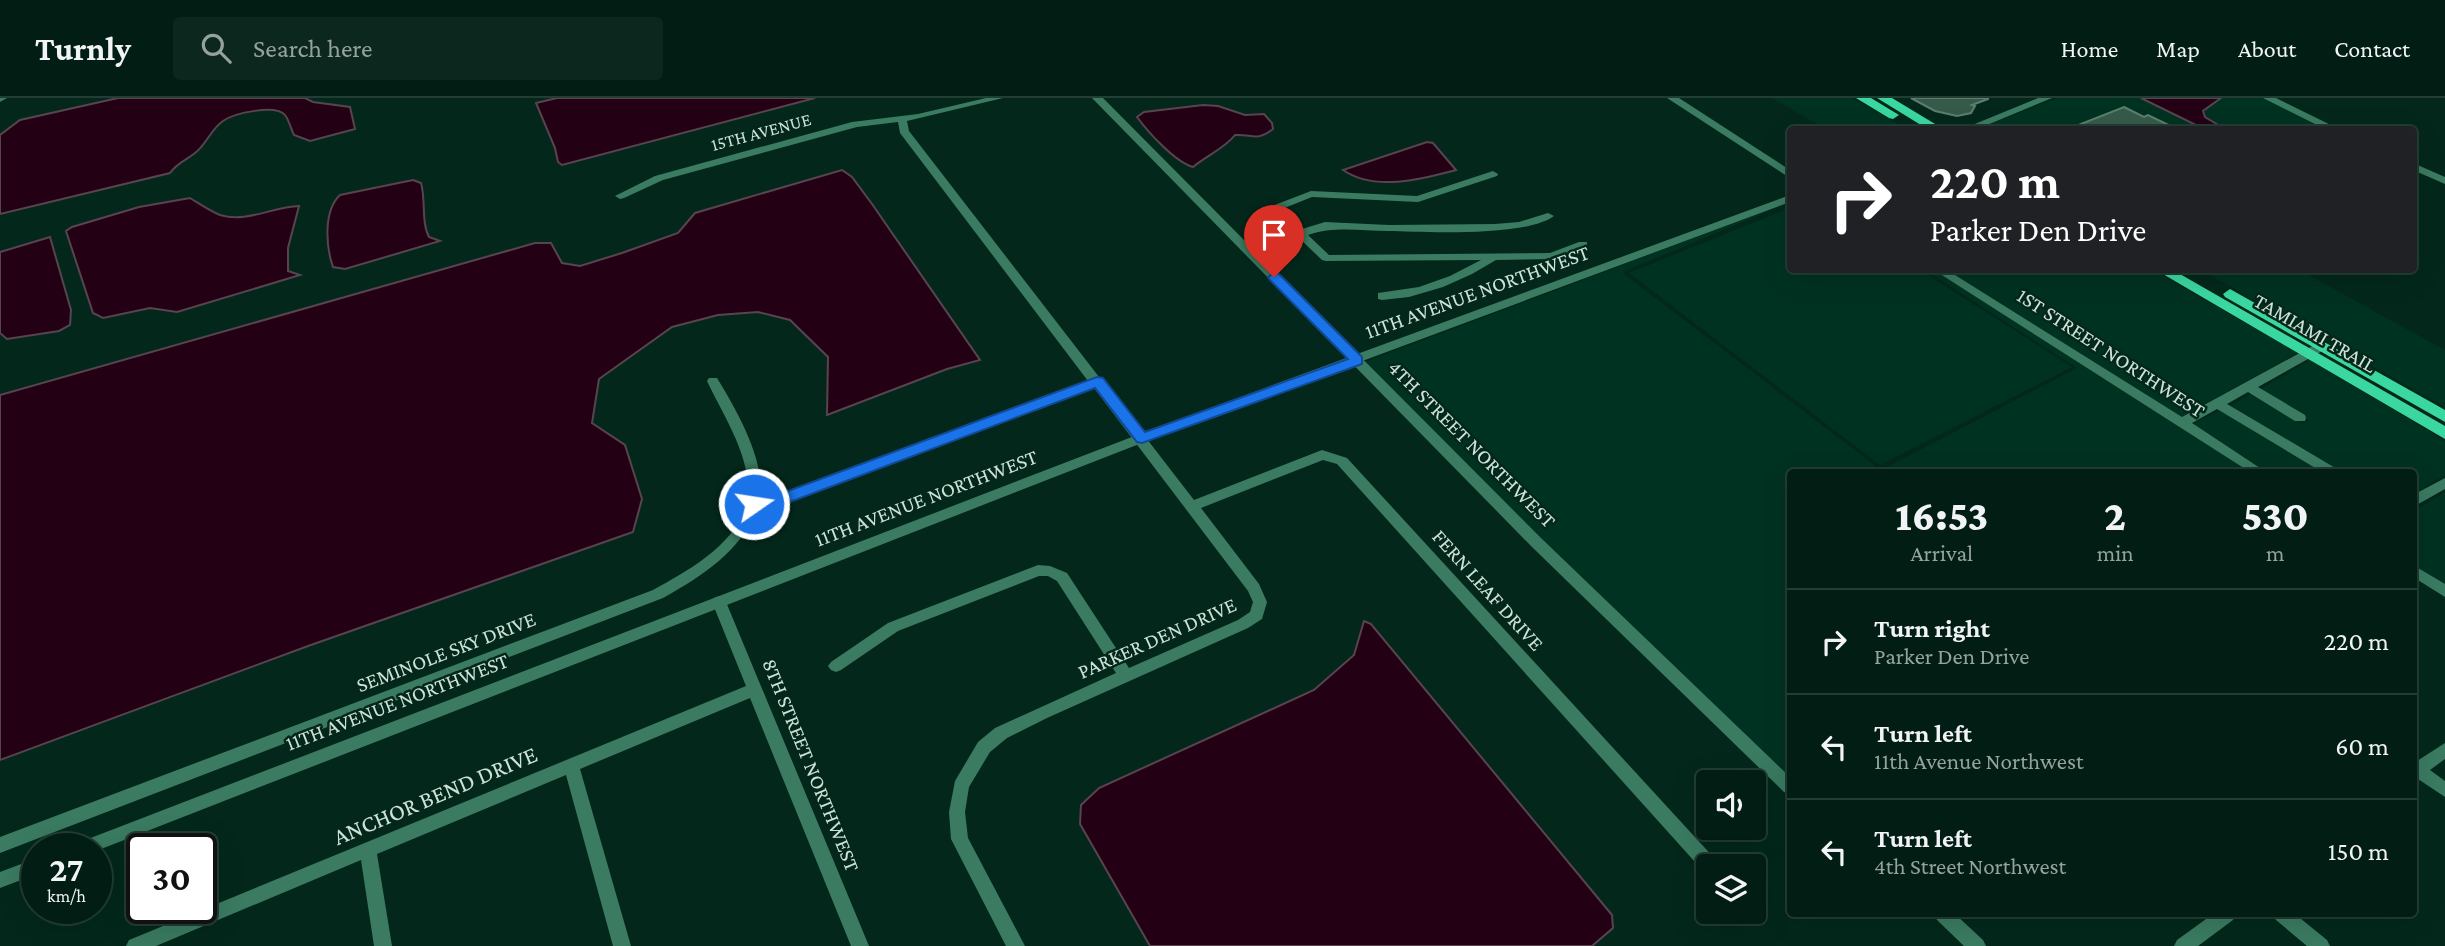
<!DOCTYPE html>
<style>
body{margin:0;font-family:"Crimson Pro",serif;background:#0c271d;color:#f1f3f6;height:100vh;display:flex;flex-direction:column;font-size:26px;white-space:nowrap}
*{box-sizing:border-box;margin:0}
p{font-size:23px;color:#96a2a0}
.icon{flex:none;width:38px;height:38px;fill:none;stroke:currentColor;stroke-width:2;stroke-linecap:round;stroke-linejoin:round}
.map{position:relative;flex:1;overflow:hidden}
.panel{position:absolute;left:1787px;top:371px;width:630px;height:448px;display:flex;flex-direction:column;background:#021e14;border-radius:7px;box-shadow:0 7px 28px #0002,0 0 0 2px #233c34}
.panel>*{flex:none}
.top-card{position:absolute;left:1787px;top:28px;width:630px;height:147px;border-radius:7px;box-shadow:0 7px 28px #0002,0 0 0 2px #233c34;background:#202124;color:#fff;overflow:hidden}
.tools{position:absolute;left:1696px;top:672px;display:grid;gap:14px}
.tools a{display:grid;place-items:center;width:70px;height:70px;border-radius:7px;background:#021e14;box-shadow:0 7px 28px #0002,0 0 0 2px #233c34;font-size:35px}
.speed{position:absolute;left:21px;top:735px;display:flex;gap:14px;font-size:35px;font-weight:700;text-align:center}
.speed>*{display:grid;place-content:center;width:91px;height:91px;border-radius:50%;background:#021e14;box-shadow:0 7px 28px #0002,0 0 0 2px #233c34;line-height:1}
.speed small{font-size:18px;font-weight:400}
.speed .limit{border:4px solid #111;border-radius:10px;background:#fff;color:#111}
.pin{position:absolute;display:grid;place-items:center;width:60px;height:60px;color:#fff;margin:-72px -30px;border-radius:50% 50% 50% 0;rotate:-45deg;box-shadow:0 0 7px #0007}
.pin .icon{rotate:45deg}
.me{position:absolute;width:77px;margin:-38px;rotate:77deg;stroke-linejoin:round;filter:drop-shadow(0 0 5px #0008)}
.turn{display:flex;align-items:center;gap:24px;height:147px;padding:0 28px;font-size:32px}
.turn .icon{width:91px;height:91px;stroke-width:2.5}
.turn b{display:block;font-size:49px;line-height:60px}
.eta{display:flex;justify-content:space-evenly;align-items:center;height:119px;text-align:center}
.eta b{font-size:42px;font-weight:800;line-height:49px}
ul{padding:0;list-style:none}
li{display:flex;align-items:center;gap:21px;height:105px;padding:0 28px;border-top:2px solid #233c34}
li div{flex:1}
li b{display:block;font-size:26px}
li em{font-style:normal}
header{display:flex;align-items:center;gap:42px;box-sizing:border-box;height:98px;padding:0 35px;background:#021e14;border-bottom:2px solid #233c34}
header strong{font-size:33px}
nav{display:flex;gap:38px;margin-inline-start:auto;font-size:24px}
.search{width:490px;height:63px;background:#0c271d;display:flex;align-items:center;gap:18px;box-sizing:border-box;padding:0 24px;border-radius:7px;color:#96a2a0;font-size:26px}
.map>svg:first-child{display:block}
.built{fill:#003221}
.water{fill:#240014;stroke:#57444f;stroke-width:2}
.building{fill:#365a4a;stroke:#5a7f6e;stroke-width:2}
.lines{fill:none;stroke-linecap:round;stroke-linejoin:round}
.minor{fill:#3a7b61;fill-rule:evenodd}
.tertiary{fill:#3a7b61;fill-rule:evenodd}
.primary{fill:#3bd7a0;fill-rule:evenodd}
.route{fill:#1a73e8;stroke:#114b97;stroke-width:2}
.labels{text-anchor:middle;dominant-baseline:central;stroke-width:5;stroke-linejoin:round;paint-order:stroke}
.far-street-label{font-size:18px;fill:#cee2d8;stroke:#03281b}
.street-label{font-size:21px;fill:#cee2d8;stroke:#03281b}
.near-street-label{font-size:24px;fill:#cee2d8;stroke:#03281b}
</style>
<header>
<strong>Turnly</strong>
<div class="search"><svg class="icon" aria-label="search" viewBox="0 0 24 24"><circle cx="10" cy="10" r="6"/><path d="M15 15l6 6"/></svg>Search here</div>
<nav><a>Home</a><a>Map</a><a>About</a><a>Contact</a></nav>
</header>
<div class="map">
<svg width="2445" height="848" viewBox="0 0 2445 848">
<rect width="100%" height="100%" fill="#03281b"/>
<!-- built -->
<path class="built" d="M1772 0H1852L1907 31H1826Z
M2057 0H2141L2204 31 1975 32Z
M2221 0H2263L2330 31H2225L2205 19 2203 12Z
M1790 104 1625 173 1624 176 1877 369 1885 370 2077 270 1925 172H1934L2252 374H1790V681L1541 442 1365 264Z
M1790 110V172H1920L2072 269 1880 367 1629 175Z
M1946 172H2152L2298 255 2179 320Z
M2201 172H2299L2445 252V309Z
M2310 262 2445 343V377L2413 396V374H2339L2229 308 2253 295 2303 326 2309 322 2259 292Z
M2221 312 2325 374H2266L2191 327Z
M2445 394V488L2413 468V414Z"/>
<!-- water -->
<path class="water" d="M118 0H305L313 4 350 9 355 31 310 43 294 37C291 31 289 22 285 17 276 6 234 15 223 23 211 31 206 47 195 55 185 63 177 65 170 75L0 116V37L20 22Z
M557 0H815L562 67 558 64 555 50 536 5Z
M2141 0H2221L2203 13 2205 19 2225 31H2204Z
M1203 7 1218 8 1245 17 1264 16 1272 25 1273 31C1256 44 1253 36 1235 37 1224 51 1207 57 1193 69 1175 64 1148 34 1137 19L1144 14Z
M1427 44 1433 45 1456 72C1422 81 1375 94 1343 72Z
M842 72 852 79 872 106 980 262 947 271 827 317 828 259 790 222 758 214 718 217 672 229 599 281 592 325 625 347 642 401 633 434 308 548 0 662V297L535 145H551L562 165 580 168 622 155 678 135 695 115Z
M413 82 421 85C426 102 421 124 429 139L440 143 345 171 333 169C326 149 323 113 340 97Z
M190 100C200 106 210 113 220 117 247 125 272 109 299 108L288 150V173L300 177 177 214 150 210 103 220 93 215 66 133 72 129 139 109Z
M50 139 71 212 70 227 59 233 7 241 0 235V154Z
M1364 523 1371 526 1612 817 1613 830 1592 848H1150L1080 726 1081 707 1099 690 1314 592 1354 557Z"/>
<!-- building -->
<path class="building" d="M1911 0H1988V1L1972 7 1975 8 1971 15 1957 18 1935 13Z
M2124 9 2144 19 2148 17 2179 32H2091L2081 26Z"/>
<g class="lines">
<!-- minor -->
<path class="minor" d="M986 0H1003L907 23 909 33 1194 402 1322 352 1347 360 1716 762 1719 768H1708V775L1704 774 1337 366 1323 362 1201 410 1259 486 1267 504 1262 521 1248 530 1047 620 1007 640 990 654 969 689 965 714 968 740 1025 848H1006L951 741 949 714 955 683 978 644 995 630 1116 575 1057 483 1048 478H1039L898 533 841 572 836 574 831 572 828 568 831 564 888 525 1038 467 1050 468 1067 475 1129 570 1238 522 1250 514 1253 504 1248 493 1094 290 787 405 759 410C739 454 704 477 663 500L0 755V739L653 492C691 471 749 440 748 389 747 352 722 315 707 283L709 280H717C736 311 766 363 760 400L780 396 1088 283 900 35 898 24 857 29 663 82 624 100 620 101 615 98 655 78 852 24 918 16Z
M1092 0H1103L1251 149 1293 134 1272 114V108L1311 93 1417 98 1493 73 1498 76 1497 78 1418 104 1312 99 1282 111 1302 131 1325 124 1389 127 1495 126 1519 124 1548 115 1554 118C1526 139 1425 134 1388 133 1361 133 1334 128 1308 137L1329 157 1550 155 1579 144H1587V148L1551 161 1496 162 1472 176 1443 189 1409 199 1382 202 1378 201V195L1419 189 1450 178 1481 162 1326 163 1322 162 1299 140 1256 154 1541 440 1790 679V696L1784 694 1531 448Z
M1667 0H1679L1790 72V80Z
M2038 0H2052L1975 32H1960Z
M2263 0H2276L2341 32H2327Z
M2413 65 2445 79V86L2413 72Z
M1934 172H1947L2182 319 2318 245H2326L2328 248 2326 251 2258 289 2305 317 2306 320 2305 323H2295L2248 294 2227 306 2337 371 2339 374H2322L2217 311 2192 325 2266 374H2250Z
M2445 380V391L2413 409V397Z
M2413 467 2445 486V499L2413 479Z
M719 498 724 500 726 504 869 848H851L750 600 580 671 631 848H613L566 677 377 756 392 848H374L361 762 156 848H126L129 842 746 588 712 504 714 500Z
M2445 645V661L2430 672 2445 683V699L2418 681 2413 683V662L2417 663Z
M1934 816H1955L1983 842 1986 848H1964L1937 822Z
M2213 816H2236L2233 822 2198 848H2174L2177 842Z
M2273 816H2295L2327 842 2330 848H2307L2276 822Z"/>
<!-- tertiary -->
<path class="tertiary" d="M0 0H7L0 4Z
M1790 97V104L1147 343 96 753V751H73L75 746 1137 337Z
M37 760V776L0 790V774Z"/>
<!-- primary -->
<path class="primary" d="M1856 0H1871L1899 17 1893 21 1889 20Z
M1877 0H1892L1945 32H1929Z
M2156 172H2173L2445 328V341Z
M2230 191 2445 312V324L2225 199 2223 196Z"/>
</g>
<!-- route -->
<path class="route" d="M1274 175 1279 176 1362 259V266L1142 345 1137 344 1095 290 787 405 754 412 746 406 748 402 780 396 1097 279 1103 280 1145 334 1348 261 1270 182 1268 179Z"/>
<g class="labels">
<!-- far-street labels -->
<g class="far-street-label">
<text transform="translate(761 34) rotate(-15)">15TH AVENUE</text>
</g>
<!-- street labels -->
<g class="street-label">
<text transform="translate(1477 194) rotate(-20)">11TH AVENUE NORTHWEST</text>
<text transform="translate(2315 235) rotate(30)">TAMIAMI TRAIL</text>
<text transform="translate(2111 255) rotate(33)">1ST STREET NORTHWEST</text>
<text transform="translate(1472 346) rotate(45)">4TH STREET NORTHWEST</text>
<text transform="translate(926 400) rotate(-21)">11TH AVENUE NORTHWEST</text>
<text transform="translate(1488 492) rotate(48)">FERN LEAF DRIVE</text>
<text transform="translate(1157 540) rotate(-24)">PARKER DEN DRIVE</text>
<text transform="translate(446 554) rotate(-21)">SEMINOLE SKY DRIVE</text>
<text transform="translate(397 604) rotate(-21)">11TH AVENUE NORTHWEST</text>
<text transform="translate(811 667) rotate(68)">8TH STREET NORTHWEST</text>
</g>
<!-- near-street labels -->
<g class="near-street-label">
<text transform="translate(435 697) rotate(-23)">ANCHOR BEND DRIVE</text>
</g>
</g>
</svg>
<div class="tools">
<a><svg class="icon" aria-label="sound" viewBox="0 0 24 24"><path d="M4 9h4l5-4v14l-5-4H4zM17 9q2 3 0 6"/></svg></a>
<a><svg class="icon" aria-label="layers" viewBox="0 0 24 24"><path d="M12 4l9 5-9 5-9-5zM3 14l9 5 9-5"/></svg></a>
</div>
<div class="speed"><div>27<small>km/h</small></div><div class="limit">30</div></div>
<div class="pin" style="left:1274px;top:179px;background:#d93025"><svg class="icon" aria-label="arrive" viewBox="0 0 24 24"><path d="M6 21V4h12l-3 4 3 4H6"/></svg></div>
<svg class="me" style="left:754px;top:406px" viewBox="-20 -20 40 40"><circle r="17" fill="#1a73e8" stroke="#fff" stroke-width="3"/><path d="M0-11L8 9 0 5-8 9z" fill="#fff"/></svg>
<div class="top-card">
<div class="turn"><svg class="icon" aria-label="right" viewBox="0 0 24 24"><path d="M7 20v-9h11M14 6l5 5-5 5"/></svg><div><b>220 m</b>Parker Den Drive</div></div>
</div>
<section class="panel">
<div class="eta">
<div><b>16:53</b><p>Arrival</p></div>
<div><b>2</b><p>min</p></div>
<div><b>530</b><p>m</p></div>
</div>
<ul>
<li><svg class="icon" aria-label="right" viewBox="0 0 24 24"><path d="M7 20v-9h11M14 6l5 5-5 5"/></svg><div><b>Turn right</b><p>Parker Den Drive</p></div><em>220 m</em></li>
<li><svg class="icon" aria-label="left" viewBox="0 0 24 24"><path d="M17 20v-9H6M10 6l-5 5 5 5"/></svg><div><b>Turn left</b><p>11th Avenue Northwest</p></div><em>60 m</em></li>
<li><svg class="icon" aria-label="left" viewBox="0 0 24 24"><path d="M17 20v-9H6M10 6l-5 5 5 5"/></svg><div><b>Turn left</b><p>4th Street Northwest</p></div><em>150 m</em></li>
</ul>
</section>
</div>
